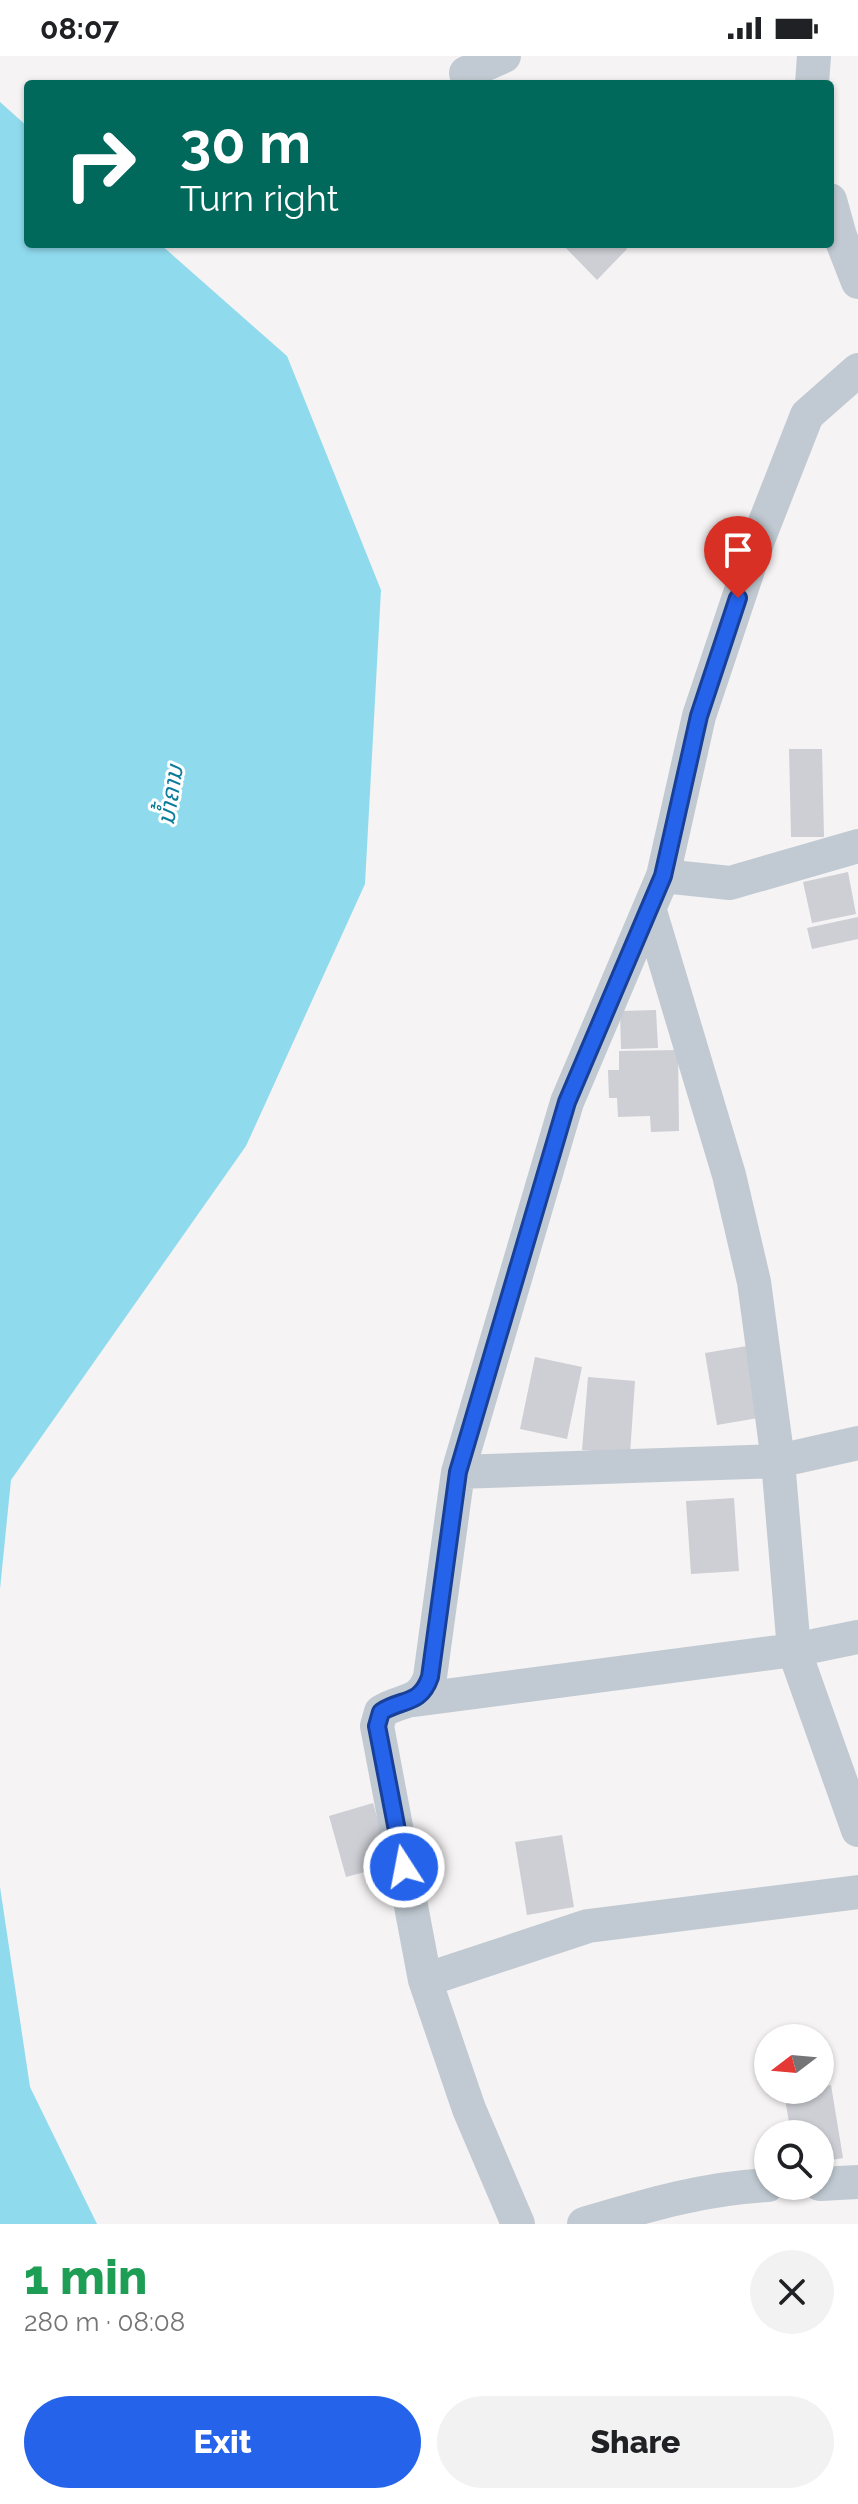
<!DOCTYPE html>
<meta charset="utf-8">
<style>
body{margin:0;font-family:Raleway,"Noto Sans Lao",sans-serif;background:#f2f2f2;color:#202124;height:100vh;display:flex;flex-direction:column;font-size:30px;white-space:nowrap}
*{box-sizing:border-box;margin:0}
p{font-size:26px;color:#757577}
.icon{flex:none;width:44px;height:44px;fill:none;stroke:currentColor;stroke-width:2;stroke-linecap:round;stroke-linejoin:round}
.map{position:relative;height:2168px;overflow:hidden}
.sheet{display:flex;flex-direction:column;background:#fff;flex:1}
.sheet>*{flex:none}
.top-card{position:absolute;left:24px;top:24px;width:810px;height:168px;border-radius:8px;box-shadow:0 2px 6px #0004;background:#00695c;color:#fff;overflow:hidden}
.needle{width:52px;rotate:254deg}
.tools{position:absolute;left:754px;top:1968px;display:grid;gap:16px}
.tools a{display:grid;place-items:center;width:80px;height:80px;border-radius:50%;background:#fff;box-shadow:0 2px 6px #0004;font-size:40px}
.pin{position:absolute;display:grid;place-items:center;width:68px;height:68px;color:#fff;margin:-82px -34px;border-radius:50% 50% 50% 0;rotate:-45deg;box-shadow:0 0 8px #0007}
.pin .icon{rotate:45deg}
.me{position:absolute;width:88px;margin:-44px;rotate:349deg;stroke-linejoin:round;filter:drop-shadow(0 0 6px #0008)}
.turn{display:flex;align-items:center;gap:28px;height:168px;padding:0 24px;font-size:36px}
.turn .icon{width:104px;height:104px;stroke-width:2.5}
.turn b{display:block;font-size:56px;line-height:68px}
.round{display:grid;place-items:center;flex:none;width:84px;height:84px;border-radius:42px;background:#f2f2f2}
.overview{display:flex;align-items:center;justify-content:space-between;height:136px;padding:0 24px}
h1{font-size:48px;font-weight:800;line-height:60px;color:#1e9e55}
.cta{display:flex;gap:16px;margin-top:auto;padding:16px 24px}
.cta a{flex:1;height:92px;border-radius:48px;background:#2563eb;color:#fff;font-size:32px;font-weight:800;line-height:92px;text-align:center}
.cta a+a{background:#f2f2f2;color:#202124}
.status{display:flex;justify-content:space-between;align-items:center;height:56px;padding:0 40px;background:#fff;direction:ltr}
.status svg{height:22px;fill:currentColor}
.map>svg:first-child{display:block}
.water{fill:#90daee}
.building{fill:#cdcfd5}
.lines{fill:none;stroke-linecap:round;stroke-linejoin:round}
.minor{stroke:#c1cad2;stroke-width:34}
.route-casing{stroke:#184099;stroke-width:20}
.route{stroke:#2563eb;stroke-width:14}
.labels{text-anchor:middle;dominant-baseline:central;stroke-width:6;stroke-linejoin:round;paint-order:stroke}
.water-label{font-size:24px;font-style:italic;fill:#0c7c9b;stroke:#fff}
</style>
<div class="status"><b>08:07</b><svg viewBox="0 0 49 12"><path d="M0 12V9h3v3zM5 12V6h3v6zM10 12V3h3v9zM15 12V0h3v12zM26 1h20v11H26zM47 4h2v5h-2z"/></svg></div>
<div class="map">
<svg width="858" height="2168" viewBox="0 0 858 2168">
<rect width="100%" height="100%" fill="#f5f3f3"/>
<!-- water -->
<path class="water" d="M0 46 28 71V188H160L287 300 381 534 365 828 246 1090 11 1424 0 1533Z
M0 1831 30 2031 97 2168H0Z"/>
<!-- building -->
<path class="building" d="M562 188H622L627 193 597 224Z
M789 693H822L824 781H791Z
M848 816 856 858 812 867 803 826Z
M858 861V883L812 893 807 872Z
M656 954 658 992 621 993 620 955Z
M678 994 679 1075 651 1076 650 1060 618 1061 617 1042H609L608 1014H619V995Z
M753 1289 764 1361 717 1369 705 1297Z
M535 1301 582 1311 567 1383 520 1373Z
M588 1321 635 1325 630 1398 582 1394Z
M734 1442 739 1515 691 1518 686 1445Z
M373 1747 391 1809 346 1821 329 1760Z
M562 1779 574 1851 527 1859 515 1786Z
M831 2029 843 2102 820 2106V2078H791L784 2037 820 2034V2031Z"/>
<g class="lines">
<!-- minor -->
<path class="minor" d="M466 17 504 0
M812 28 814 0
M830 144 840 180 858 226
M663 820 730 827 858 790
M650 855 729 1119 754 1226 778 1405 794 1594 858 1774
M458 1416 778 1405 858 1387
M414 1644 794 1594 858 1581
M425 1924 588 1870 858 1836
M820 2128 858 2126
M518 2168 469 2053 425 1924 377 1670 381 1656C402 1642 420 1650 430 1621L458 1416 567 1046 663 820 699 660 758 484 807 359 858 314
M584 2168C645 2150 704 2132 768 2129"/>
</g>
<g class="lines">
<defs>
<path id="route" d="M404 1811 377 1670 381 1656C402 1642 420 1650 430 1621L458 1416 567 1046 663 820 699 660 738 542"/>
</defs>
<!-- route casing -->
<use href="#route" class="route-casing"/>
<!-- route -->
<use href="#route" class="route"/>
</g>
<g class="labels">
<!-- water labels -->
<g class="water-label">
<text transform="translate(170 739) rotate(-81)">ນ້ຳຄານ</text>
</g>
</g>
</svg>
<div class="tools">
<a><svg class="needle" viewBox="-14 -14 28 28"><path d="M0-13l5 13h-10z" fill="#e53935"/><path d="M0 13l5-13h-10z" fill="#757577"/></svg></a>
<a><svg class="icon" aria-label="search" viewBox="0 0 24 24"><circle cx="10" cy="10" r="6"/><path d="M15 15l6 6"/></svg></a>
</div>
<div class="pin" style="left:738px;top:542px;background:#d93025"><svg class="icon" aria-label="arrive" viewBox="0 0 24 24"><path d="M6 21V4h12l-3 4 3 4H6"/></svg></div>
<svg class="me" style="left:404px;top:1811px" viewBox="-20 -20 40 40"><circle r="17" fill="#2563eb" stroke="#fff" stroke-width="3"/><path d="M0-11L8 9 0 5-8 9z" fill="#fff"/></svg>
<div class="top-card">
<div class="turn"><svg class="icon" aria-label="right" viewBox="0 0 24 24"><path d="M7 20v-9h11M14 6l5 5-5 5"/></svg><div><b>30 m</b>Turn right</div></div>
</div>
</div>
<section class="sheet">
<div class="overview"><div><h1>1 min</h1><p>280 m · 08:08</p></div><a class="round"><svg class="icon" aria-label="close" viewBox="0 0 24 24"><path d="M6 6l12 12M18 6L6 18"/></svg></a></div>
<div class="cta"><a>Exit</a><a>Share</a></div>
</section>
